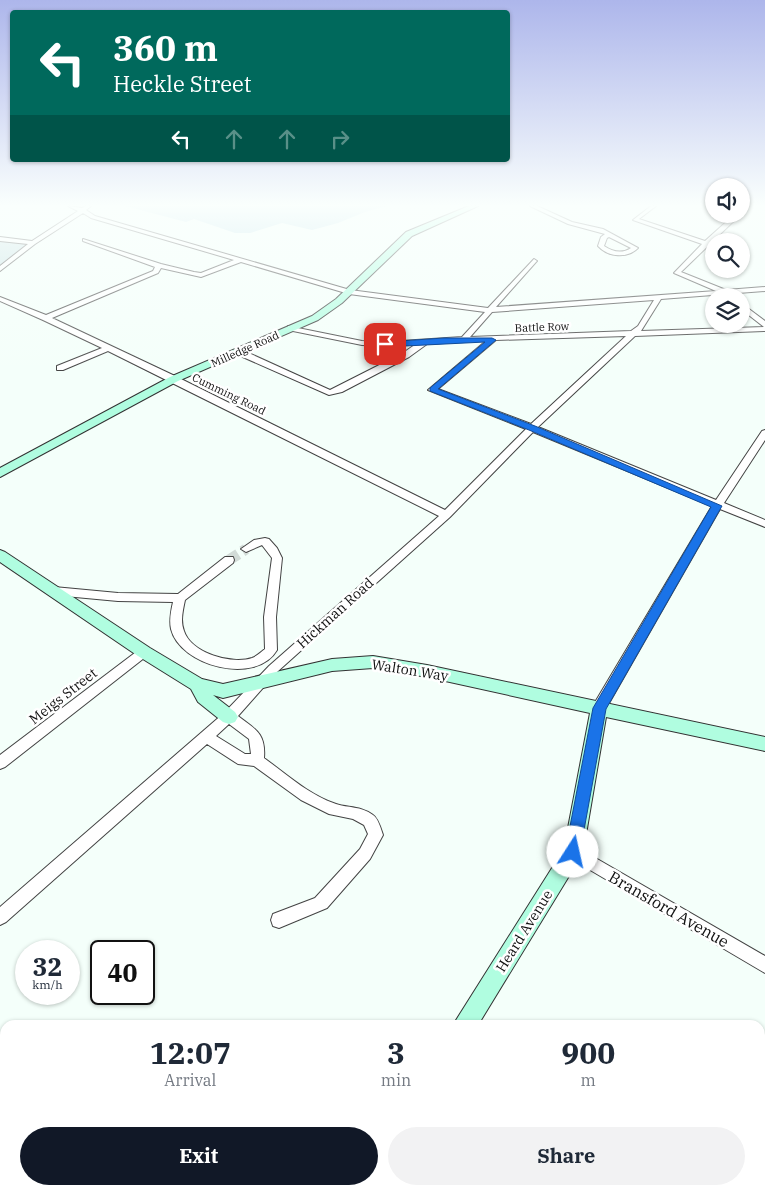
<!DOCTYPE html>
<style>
body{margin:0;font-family:"IBM Plex Serif",serif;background:#f2f2f3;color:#1f2937;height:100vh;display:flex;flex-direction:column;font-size:19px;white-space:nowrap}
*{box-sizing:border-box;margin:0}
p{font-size:16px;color:#747a83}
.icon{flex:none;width:28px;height:28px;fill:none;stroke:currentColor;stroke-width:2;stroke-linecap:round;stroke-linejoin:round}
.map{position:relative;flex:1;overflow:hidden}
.side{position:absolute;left:0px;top:1020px;width:765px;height:175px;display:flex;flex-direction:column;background:#fff;border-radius:15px 15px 0 0;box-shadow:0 1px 4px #0004}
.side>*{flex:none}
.top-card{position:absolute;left:10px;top:10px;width:500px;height:152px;border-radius:5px;box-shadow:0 1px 4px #0004;background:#00695c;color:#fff;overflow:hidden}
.fabs{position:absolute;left:705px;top:178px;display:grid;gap:10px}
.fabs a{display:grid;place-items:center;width:45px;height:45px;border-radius:50%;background:#fff;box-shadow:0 1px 4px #0004;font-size:25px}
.speed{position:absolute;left:15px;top:940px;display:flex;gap:10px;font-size:25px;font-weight:700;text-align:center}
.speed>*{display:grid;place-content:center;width:65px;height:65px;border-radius:50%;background:#fff;box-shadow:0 1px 4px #0004;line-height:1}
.speed small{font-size:12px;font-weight:400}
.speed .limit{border:2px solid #111;border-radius:8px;background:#fff;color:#111}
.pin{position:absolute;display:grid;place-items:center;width:42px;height:42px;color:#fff;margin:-21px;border-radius:10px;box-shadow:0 2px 8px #0006}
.me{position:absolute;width:55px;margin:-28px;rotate:10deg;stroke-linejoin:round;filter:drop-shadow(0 0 4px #0008)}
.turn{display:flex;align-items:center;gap:18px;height:105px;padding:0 20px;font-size:22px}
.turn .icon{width:65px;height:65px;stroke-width:2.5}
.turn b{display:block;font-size:35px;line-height:42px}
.lanes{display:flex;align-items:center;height:48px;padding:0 20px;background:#0003;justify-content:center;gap:25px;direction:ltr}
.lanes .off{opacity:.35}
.eta{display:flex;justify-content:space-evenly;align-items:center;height:85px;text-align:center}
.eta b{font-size:30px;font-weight:800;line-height:35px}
.button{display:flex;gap:10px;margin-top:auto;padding:10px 20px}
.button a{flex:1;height:58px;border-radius:30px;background:#111827;color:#fff;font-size:20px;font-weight:800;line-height:58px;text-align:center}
.button a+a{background:#f2f2f3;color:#1f2937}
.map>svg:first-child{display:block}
.green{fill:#bde0ea}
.cemetery{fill:#c4e0e2}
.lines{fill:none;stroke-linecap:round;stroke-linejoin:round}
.street-tunnel{stroke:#d2dbd7;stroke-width:11;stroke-dasharray:11 5;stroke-linecap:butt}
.street-casing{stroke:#434343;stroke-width:2}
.secondary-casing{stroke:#323232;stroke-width:2}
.street{fill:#fff;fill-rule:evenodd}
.secondary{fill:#b0fde0;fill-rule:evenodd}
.route{fill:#1a73e8;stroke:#114b97}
.labels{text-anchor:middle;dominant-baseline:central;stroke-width:5;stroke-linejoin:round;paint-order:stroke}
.far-street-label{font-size:11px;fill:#101010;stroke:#fff}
.street-label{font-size:14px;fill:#101010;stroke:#fff}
.near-street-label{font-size:16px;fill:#101010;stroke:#fff}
</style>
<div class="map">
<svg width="765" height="1195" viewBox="0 0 765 1195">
<rect width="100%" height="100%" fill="#f4fffa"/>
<!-- green -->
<path class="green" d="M125 206H388L365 212 338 223 312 230 282 223 250 233H235L194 219 186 222Z"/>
<!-- cemetery -->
<path class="cemetery" d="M0 240 24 244 26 245 0 265Z"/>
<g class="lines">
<!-- street-tunnel -->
<path class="street-tunnel" d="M229 560 246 549"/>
<defs>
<path id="street" d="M68 206 82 208 86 206H91L86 210 95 216 350 290 488 308 534 259 537 261 536 262 496 307 716 291 674 273 702 244 633 220 651 206H656L639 219 705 241 735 214H741L681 272 726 290 765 287V291L661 299 641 331 764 327 741 309V303L765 321V331L635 336 538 427 716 500 762 431 765 430V440L724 503 765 520V527L720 509 604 712 599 713 594 712 593 708 594 704 712 506 533 432 450 517 277 672 238 716C255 729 266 733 264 758 286 774 309 795 336 804 348 808 361 806 373 815 378 818 381 829 383 835L370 859 327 908 279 928 273 926 271 920 273 914 315 898 360 849 368 834 364 825 353 819 329 814 301 800 254 766 238 764 207 744 6 922 0 925V907L224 713 269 666 439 516 108 351 63 370H57V366L102 348 43 320 0 301V297L46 315 153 271 155 267 83 241V239L161 264 194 272 201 273 234 260 91 218 83 213 35 244 0 271V266L28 244 0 241V237L32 241 78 211ZM241 262 349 294 485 312 462 337 385 342 362 341 288 326V330L362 345 385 346 416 344 403 353 330 390 242 350H236V354L329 395 342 392 409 357 427 344 487 340 428 390 526 429 445 510 177 377 52 318 158 273 161 268 201 277ZM654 300 638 326 631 331 470 337 492 312ZM626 336 531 424 438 389 496 340ZM229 724 249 739 251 754H245L216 736Z
M530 206H537L572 222 603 229 638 248C627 259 608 257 598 246L601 237 605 234 568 224ZM609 237 631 248C622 254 613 252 604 246L607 238Z
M265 538 269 539 277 548 282 558 276 617 277 650C256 686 180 666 171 629 169 620 171 611 173 602L118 601 54 595 48 591 54 587 118 593 178 594 225 557H233L234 560 233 563 185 600C183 610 180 621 184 631 191 653 232 665 252 658 257 656 261 652 265 649L264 617 272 558 262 545 246 552 241 549 254 540Z
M144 648 148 649 150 652 148 655 5 767 0 769V755L140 649Z
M573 845 765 956V973L568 857 566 852 568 847Z
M765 1087V1117L760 1119V1089Z
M721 1190H741L739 1195H719Z"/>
<path id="secondary" d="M469 206H478L412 236 342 303 318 320 178 381 0 477V468L170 377 312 316 336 299 406 232Z
M0 550 5 552 150 648 202 679 223 684 332 659 373 656 427 665 765 737V751L606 717 583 852 580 858 478 1025H453L564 849 590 713 427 677 373 668 332 671 223 698 213 695 235 712 238 717 235 722 229 724 223 722 198 702 191 689 138 656 0 562Z
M349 1190H376L374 1195H347Z"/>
</defs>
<!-- street casing -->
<use href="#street" class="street-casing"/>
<!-- secondary casing -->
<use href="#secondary" class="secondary-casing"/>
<!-- street -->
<use href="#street" class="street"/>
<!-- secondary -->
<use href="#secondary" class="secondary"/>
</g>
<!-- sky -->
<linearGradient id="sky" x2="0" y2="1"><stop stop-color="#adb6eb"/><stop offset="0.55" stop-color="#fafffd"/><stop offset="1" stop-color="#fafffd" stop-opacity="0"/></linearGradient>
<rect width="765" height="373" fill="url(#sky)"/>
<!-- route -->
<path class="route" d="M444 338H492L496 340 438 389 535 426 722 506 606 709 580 852 578 857 573 859 567 857 565 852 593 708 711 507 529 430 430 391V388L485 342 385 347 382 344 385 342Z"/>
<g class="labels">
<!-- far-street labels -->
<g class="far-street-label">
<text transform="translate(542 327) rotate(-2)">Battle Row</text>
<text transform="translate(245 349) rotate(-24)">Milledge Road</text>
<text transform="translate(229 394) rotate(26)">Cumming Road</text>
</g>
<!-- street labels -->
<g class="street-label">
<text transform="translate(335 613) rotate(-42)">Hickman Road</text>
<text transform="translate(410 670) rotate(9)">Walton Way</text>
<text transform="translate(63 696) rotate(-38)">Meigs Street</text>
<text transform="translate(524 931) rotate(-58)">Heard Avenue</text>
</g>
<!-- near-street labels -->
<g class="near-street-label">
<text transform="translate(669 909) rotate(30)">Bransford Avenue</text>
</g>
</g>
</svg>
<div class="fabs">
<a><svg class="icon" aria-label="sound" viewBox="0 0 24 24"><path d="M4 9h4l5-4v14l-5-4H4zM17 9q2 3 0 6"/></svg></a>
<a><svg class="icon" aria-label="search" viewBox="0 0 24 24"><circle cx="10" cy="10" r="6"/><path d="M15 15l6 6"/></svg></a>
<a><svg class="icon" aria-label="layers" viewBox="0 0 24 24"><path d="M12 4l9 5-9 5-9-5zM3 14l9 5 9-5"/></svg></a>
</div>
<div class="speed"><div>32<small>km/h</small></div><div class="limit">40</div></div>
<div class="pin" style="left:385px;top:344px;background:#d93025"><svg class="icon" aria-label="arrive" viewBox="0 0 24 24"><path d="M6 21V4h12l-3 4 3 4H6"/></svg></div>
<svg class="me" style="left:573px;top:852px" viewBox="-20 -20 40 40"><circle r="19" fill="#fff"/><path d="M0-13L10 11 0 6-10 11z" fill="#1a73e8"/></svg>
<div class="top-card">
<div class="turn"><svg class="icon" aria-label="left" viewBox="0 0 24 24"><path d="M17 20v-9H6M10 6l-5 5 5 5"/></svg><div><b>360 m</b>Heckle Street</div></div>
<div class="lanes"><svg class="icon" aria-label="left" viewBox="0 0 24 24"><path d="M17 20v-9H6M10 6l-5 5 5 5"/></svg><svg class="icon off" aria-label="ahead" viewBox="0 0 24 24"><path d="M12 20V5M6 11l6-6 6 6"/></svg><svg class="icon off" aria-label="ahead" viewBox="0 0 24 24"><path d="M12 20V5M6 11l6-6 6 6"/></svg><svg class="icon off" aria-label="right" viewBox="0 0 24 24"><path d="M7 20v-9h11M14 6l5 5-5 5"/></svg></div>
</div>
<section class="side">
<div class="eta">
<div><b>12:07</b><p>Arrival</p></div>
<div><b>3</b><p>min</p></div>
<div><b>900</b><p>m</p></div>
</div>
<div class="button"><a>Exit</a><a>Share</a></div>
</section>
</div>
